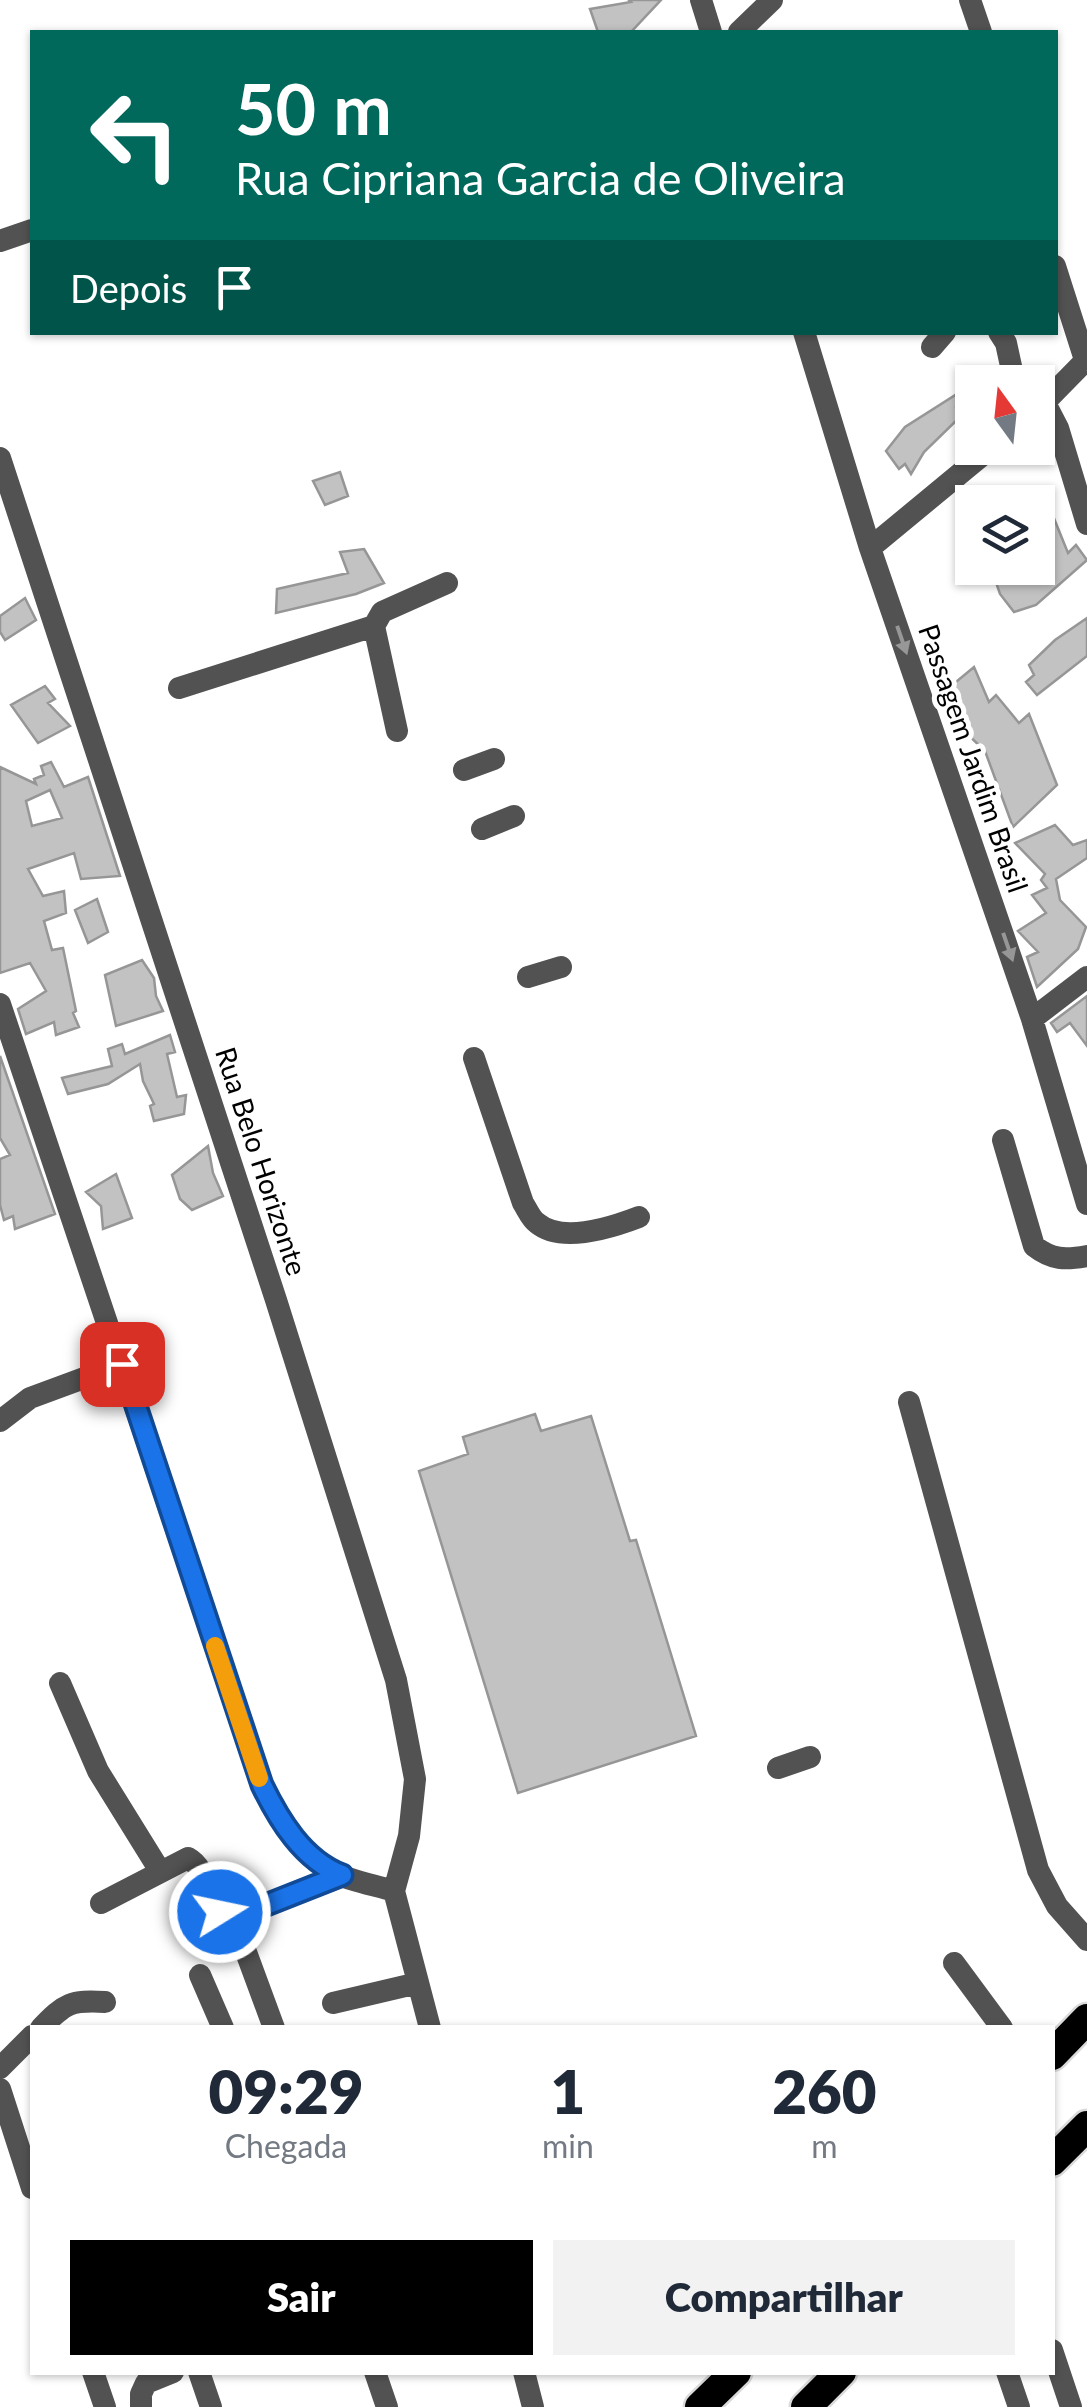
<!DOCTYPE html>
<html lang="pt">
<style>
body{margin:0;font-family:Lato,sans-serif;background:#f2f2f3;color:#1f2937;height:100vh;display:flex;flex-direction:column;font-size:38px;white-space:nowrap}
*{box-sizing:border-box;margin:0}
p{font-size:32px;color:#747a83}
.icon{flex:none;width:55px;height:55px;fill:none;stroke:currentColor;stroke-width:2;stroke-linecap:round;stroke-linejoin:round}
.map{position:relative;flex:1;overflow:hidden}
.drawer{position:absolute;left:30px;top:2025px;width:1025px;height:350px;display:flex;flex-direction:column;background:#fff;border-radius:0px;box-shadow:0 2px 8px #0004}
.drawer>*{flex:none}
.banner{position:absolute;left:30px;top:30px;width:1028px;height:305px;border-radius:0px;box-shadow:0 2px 8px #0004;background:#00695c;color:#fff;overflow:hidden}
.needle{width:65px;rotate:345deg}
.buttons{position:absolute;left:955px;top:365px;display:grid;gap:20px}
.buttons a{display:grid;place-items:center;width:100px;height:100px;border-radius:0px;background:#fff;box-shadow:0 2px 8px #0004;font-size:50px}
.pin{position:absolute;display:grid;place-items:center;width:85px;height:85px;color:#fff;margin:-42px;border-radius:20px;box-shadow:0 5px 15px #0006}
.me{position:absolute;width:110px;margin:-55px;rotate:80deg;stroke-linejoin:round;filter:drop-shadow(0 0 8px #0008)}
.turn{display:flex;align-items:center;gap:35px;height:210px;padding:0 40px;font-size:45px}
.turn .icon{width:130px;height:130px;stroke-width:2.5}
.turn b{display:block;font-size:70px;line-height:85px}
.then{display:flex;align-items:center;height:95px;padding:0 40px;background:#0003;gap:20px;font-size:38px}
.eta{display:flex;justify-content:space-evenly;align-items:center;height:170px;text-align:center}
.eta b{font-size:60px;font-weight:800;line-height:70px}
.cta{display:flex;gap:20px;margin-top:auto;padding:20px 40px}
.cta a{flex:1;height:115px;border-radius:0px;background:#000;color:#fff;font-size:40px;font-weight:800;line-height:115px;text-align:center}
.cta a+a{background:#f2f2f3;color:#1f2937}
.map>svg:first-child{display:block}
.building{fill:#c2c2c2;stroke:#969696;stroke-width:2.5;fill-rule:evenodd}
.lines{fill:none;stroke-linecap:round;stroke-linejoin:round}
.highway-casing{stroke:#dbdbdb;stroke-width:35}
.minor{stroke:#525252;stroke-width:22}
.highway{stroke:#000;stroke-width:30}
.oneway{fill:#979797}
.route-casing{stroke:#114b97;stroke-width:25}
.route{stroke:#1a73e8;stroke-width:18}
.slow{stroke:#f59e0b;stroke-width:18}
.labels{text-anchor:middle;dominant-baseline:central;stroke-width:10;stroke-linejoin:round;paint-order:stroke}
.street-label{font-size:28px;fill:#000;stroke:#fff}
</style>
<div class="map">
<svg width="1087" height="2407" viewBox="0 0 1087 2407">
<rect width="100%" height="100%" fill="#fff"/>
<!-- building -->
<path class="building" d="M629 0H661L631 32H598L590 9 631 2Z
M957 394 956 408 961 416 924 452 911 474 905 464 899 469 886 451 905 427Z
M340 472 348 496 325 505 313 481Z
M1049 506 1068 553 1076 545 1087 560 1036 605 1014 612 1000 594 991 568H1038V510Z
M364 549 384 583 356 594 276 613 277 589 348 573 340 552Z
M25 598 36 620 5 640 0 632V616Z
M1087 618V656L1037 695 1026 682 1034 675 1029 665 1055 640Z
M974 667 989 702 996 695 1019 723 1029 714 1057 785 1013 827 985 751 962 729 939 696Z
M45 686 55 699 48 703 70 726 38 743 11 705Z
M51 762 64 787 88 777 120 876 81 879 74 853 28 869 43 896 64 891 66 913 44 921 52 950 63 948 76 1011 73 1013 79 1027 56 1035 54 1022 26 1034 18 1009 46 991 30 963 0 973V767L36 784 34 779 44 775 41 766ZM50 790 62 818 32 826 26 801Z
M1055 825 1073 845 1087 840V858L1056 879 1060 900 1086 927 1078 949 1037 987 1027 957 1038 952 1018 931 1046 913 1032 895 1047 888 1041 880 1045 874 1015 843Z
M97 899 108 932 88 943 75 910Z
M142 960 154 978 156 996 163 1011 116 1026 105 975Z
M1087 996V1046L1070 1023 1057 1032 1051 1023Z
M170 1035 175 1052 167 1054 177 1097 186 1095 184 1114 154 1121 150 1106 154 1104 143 1081 140 1064 108 1084 68 1094 62 1078 112 1066 108 1049 122 1044 125 1054Z
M0 1056 55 1214 15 1229 13 1216 4 1220 0 1205V1159L10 1155 0 1138Z
M208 1146 213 1173 223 1196 192 1210 180 1199 172 1175Z
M116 1174 132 1218 103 1229 101 1206 86 1192Z
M535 1414 541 1431 591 1416 630 1541 636 1540 696 1736 518 1793 419 1471 468 1454 463 1437Z"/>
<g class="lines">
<defs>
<path id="highway" d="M1052 2055 1087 2019
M1052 2161 1087 2126
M700 2407 736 2372
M806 2407 841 2372"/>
</defs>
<!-- highway casing -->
<use href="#highway" class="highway-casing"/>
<!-- minor -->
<path class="minor" d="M701 0 711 32
M970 0 981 32
M739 32 772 0
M0 241 32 230
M1055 266 1085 360
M804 332 870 548 1032 1019 1087 1204
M999 332 1006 343 1014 380
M932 347 945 332
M1045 403 1058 428 1087 524
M971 405 972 404
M1038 409 1087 359
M0 458 276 1300 396 1680 415 1779 409 1836 394 1891
M870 548 991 448
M179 688 374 626
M397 731 374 626 382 612 447 583
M464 770 494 759
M482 829 514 816
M528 977 561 967
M0 1004 262 1785C278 1817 299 1855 332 1872 351 1881 374 1885 394 1891
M1032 1019 1087 977
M474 1058 523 1203C527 1209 531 1219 537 1223 562 1244 613 1227 639 1217
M1003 1140 1034 1246C1052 1260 1065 1260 1087 1256
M909 1402 1038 1870 1057 1906 1087 1940
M0 1421 30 1398 122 1364
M60 1683 98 1771 160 1871
M778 1768 810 1757
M394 1891 430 2028
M101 1903 188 1858C210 1870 206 1906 229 1918L342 1875
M233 1917 274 2028
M954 1963 1002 2028
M200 1975 223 2028
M333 2003 418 1983
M41 2028C65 2003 71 2000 105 2002
M0 2068 32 2036
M0 2089 32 2188
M1052 2350 1071 2407
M93 2372 105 2407
M199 2372 211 2407
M375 2372 387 2407
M524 2372 533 2407
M1007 2372 1019 2407
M141 2407V2394L146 2383 173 2372"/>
<!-- highway -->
<use href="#highway" class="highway"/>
</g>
<!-- one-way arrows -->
<defs><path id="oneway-solid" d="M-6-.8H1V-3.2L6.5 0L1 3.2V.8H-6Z" transform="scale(2.5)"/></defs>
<g class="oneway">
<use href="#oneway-solid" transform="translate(902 640) rotate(71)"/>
<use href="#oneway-solid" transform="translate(1008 947) rotate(71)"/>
</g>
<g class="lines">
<defs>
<path id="route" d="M122 1364 262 1785C279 1820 303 1860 342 1875L233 1918 220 1912"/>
</defs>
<!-- route casing -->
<use href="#route" class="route-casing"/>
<!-- route -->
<use href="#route" class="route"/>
<!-- slow -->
<path class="slow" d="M215 1646 259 1778"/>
</g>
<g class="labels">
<!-- street labels -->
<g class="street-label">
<text transform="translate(974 758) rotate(71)">Passagem Jardim Brasil</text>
<text transform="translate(262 1161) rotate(72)">Rua Belo Horizonte</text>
</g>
</g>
</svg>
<div class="buttons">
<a><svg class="needle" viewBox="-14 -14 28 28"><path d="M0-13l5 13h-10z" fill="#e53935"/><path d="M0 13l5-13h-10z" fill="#747a83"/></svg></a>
<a><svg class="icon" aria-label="layers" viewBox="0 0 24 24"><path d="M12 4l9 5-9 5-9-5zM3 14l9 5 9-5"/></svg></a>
</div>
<div class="pin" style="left:122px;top:1364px;background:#d93025"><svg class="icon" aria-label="arrive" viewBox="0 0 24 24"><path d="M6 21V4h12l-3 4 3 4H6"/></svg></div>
<svg class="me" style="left:220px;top:1912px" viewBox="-20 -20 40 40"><circle r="17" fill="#1a73e8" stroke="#fff" stroke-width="3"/><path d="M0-11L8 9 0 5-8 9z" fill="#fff"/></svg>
<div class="banner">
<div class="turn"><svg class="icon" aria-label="left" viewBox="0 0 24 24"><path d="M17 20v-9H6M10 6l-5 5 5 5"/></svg><div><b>50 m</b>Rua Cipriana Garcia de Oliveira</div></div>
<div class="then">Depois<svg class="icon" aria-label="arrive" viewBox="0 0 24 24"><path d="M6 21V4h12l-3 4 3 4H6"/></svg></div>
</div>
<section class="drawer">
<div class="eta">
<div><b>09:29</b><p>Chegada</p></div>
<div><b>1</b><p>min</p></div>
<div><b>260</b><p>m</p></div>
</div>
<div class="cta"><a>Sair</a><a>Compartilhar</a></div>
</section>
</div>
